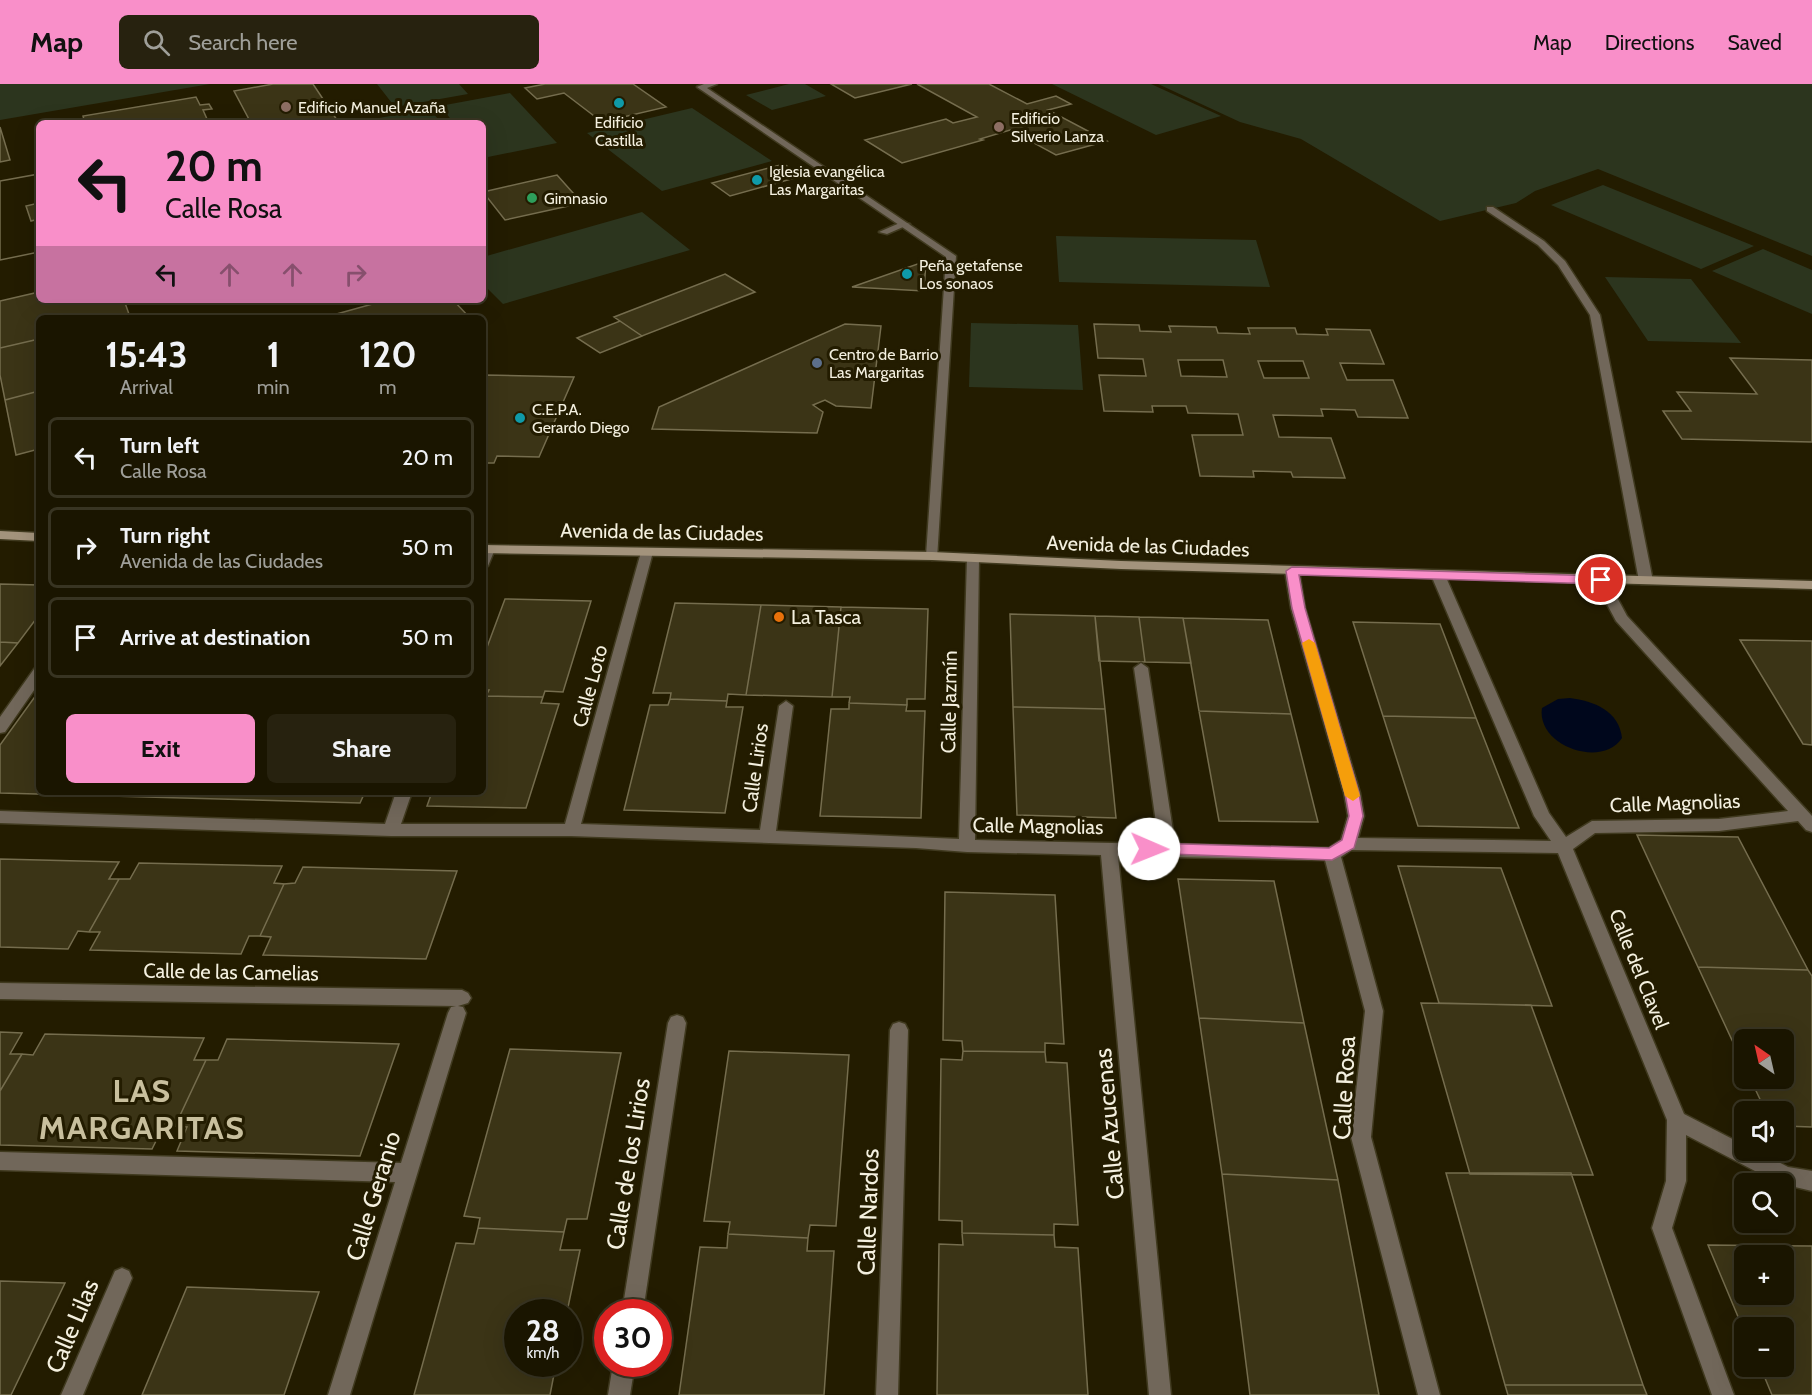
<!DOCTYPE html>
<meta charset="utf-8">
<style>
body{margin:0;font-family:Cabin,sans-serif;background:#27220f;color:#f1f3f6;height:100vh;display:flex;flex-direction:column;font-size:22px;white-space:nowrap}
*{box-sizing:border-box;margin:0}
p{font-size:20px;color:#9f9f99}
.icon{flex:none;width:33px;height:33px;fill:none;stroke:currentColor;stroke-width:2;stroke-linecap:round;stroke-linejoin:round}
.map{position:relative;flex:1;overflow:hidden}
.details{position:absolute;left:36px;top:231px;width:450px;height:480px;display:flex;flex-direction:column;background:#1a1500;border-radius:9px;box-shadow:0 6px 24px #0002,0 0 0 2px #383422}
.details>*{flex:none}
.banner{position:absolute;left:36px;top:36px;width:450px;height:183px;border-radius:9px;box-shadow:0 6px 24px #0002,0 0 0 2px #383422;background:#f98fc9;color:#111;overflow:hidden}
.needle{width:39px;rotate:326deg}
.fabs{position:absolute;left:1734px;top:945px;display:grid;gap:12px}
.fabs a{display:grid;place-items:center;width:60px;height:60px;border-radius:9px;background:#1a1500;box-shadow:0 6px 24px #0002,0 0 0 2px #383422;font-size:30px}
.speed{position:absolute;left:504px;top:1215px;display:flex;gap:12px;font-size:30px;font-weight:700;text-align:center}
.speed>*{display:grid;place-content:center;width:78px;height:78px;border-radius:50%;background:#1a1500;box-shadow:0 6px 24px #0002,0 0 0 2px #383422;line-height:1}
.speed small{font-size:15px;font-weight:400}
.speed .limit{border:9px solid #d22;background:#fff;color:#111}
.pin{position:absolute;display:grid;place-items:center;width:51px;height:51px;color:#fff;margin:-26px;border:3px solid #fff;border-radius:50%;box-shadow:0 2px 6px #0007}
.me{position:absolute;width:66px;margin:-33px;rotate:91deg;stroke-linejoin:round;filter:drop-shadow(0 0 4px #0008)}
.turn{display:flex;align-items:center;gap:21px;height:126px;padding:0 30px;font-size:27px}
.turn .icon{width:78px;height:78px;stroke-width:2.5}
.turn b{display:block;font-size:42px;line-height:51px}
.lanes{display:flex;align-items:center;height:57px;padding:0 30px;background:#0003;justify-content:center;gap:30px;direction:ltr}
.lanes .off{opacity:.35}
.eta{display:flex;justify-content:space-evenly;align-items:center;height:102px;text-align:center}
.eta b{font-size:36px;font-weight:700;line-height:42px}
.button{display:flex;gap:12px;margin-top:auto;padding:12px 30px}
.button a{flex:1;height:69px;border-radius:9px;background:#f98fc9;color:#111;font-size:24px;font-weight:700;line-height:69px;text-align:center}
.button a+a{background:#27220f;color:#f1f3f6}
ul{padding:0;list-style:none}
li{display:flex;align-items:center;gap:18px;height:81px;margin:0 12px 9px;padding:0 18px;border:3px solid #383422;border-radius:9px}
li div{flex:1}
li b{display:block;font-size:22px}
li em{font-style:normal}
header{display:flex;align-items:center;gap:36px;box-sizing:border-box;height:84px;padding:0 30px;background:#f98fc9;color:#111}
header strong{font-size:28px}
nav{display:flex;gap:33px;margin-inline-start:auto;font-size:21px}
.search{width:420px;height:54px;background:#27220f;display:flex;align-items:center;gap:15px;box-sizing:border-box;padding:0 21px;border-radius:9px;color:#9f9f99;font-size:22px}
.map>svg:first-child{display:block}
.green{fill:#2c351e}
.water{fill:#00071c}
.building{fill:#3b3416;stroke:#756d4e;stroke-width:1.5;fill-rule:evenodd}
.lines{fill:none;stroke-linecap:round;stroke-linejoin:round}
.lane-casing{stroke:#403a1f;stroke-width:3}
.street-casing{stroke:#403a1f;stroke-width:3}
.secondary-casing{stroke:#403a1f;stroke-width:3}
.lane{fill:#71675a;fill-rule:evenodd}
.street{fill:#71675a;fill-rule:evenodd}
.secondary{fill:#a3937c;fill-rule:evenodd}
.route{fill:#f98fc9;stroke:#a25d83;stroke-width:1.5}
.slow{fill:#f59e0b}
.culture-dot{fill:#0f9aa8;stroke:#231c00;stroke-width:2}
.education-dot{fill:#8d6e63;stroke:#231c00;stroke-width:2}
.leisure-dot{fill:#2e9e5b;stroke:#231c00;stroke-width:2}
.service-dot{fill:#5c6f8a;stroke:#231c00;stroke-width:2}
.food-dot{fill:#e8710a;stroke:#231c00;stroke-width:2}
.labels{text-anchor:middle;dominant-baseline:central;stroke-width:6;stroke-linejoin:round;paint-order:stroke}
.far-poi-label{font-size:16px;fill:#f4f0df;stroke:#231c00;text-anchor:start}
.street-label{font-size:20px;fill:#f4f0df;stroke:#231c00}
.poi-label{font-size:20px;fill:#f4f0df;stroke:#231c00;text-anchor:start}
.near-street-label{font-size:24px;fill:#f4f0df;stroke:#231c00}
.near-district-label{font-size:32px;font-weight:bold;letter-spacing:1.5px;fill:#c8bf9d;stroke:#231c00}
</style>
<header>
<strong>Map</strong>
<div class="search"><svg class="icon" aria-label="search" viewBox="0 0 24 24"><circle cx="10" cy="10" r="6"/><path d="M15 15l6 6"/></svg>Search here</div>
<nav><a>Map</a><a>Directions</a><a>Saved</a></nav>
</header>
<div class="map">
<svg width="1812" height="1311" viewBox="0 0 1812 1311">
<rect width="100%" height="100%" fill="#231c00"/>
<!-- green -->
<path class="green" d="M0 0H210L0 36Z
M377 0H459L468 10 395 23Z
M789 0H805L826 12 772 26 746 11Z
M1052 0H1151L1221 32 1156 51Z
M1158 0H1812V172L1598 85 1535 107 1516 119 1440 137 1301 55 1240 38Z
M510 9 557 59 483 74V39H454L440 22Z
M692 24 772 77 662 107 587 49Z
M430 25 441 39 356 38Z
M1603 101 1754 162 1701 185 1551 121Z
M642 128 690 166 503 220 483 200V173Z
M1056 152 1256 156 1270 203 1059 198Z
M1763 165 1812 186V230L1712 187Z
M1605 193 1691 195 1741 259 1648 257Z
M971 239 1078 241 1083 306 969 303Z"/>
<!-- water -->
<path class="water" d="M1570 614C1594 617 1619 627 1622 654 1602 685 1536 662 1542 624L1558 615Z"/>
<!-- building -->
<path class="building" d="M273 0H313L339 39H251L234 7Z
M545 0H633L666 23 602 38 564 9 537 15 525 4Z
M831 0H912L855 14Z
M917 0H989L1027 20 1056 12 1071 20 1048 26 1107 57 1056 71 1010 46 980 55 983 56 902 79 865 56 946 35 953 39 977 33Z
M196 13 200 21 209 20 212 25 203 26 207 35 187 39H85L83 32Z
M0 43 10 76 0 78Z
M784 80 802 92 730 112 712 99Z
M39 90V119L26 122 31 137 39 135V168L0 176V97Z
M39 90V168L0 176V97Z
M557 91 582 119 505 136 483 108Z
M926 177 924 207 852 203Z
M725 190 755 208 642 252 614 233Z
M39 208V216H124L130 233 39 234V255L0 264V217Z
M387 216H453L470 234H322Z
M620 237 642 252 600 269 577 254Z
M845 240 881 242 871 324 836 322 825 316 813 321 823 328 817 349 652 345 659 323Z
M1094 240 1139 241 1140 247 1171 248 1169 242 1216 243 1218 249 1250 250 1248 244H1295L1297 250 1328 251 1326 245 1370 246 1384 280 1340 279 1347 296H1393L1408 334 1358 333 1355 326 1321 325 1323 332 1273 331 1279 353 1331 354 1345 394 1293 393 1291 388 1253 387 1254 393 1200 392 1192 351H1243L1238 330 1188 329 1186 322H1152L1153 328 1104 327 1099 291 1146 292 1143 275 1098 274ZM1178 276H1223L1227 293 1181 292ZM1258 277H1303L1309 294H1264Z
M39 255V307L5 316 0 291V264Z
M1730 274 1812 276V358L1682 355 1663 327H1691L1677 308 1757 310Z
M486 291 574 293 539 373 497 372 494 379H483V297Z
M39 307V365L16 371 5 316Z
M0 500 39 501V531L18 559 0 558Z
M505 515 591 517 563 608 545 607 543 613 486 612 489 606H483V574Z
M675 519 761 521 746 611 728 610 727 617 670 615 671 609H653Z
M761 521 841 523 832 613 746 611Z
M841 523 928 525 925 615H907V621L849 619 850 613H832Z
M1010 530 1095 532 1105 625 1013 623Z
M1095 532 1139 533 1145 578 1099 577Z
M1139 533 1183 534 1191 579 1145 578Z
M1183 534 1268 536 1291 630 1199 627Z
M1353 538 1440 540 1476 634 1383 632Z
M1740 556 1812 557V661L1803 660Z
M0 558 18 559 0 582Z
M39 607V708H365L360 719 0 709V661Z
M486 612 543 613 541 619 559 620 526 724 427 722 432 708H483V618Z
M670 615 727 617 726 623H743L725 729 624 726 650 621H668Z
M849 619 907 621 906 627H925L921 734 820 732 831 625H849Z
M1013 623 1105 625 1116 734 1017 731Z
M1199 627 1291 630 1318 738 1219 737Z
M1383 632 1476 634 1519 744 1418 742Z
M1637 751 1738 753 1808 886 1698 883Z
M0 775 119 778 109 795H119L89 848 78 847 68 865 0 863Z
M139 779 282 782 274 799 284 800 260 852H249L241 870 90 866 100 848H89L119 795H130Z
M1398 782 1501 784 1552 922 1439 919Z
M303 783 457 787 426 875 263 871 271 853 260 852 284 800 295 799Z
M1178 795 1274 797 1304 939 1199 934Z
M945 808 1055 811 1064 960 1045 959V968L963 967 962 957 943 956Z
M1698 883 1808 886 1812 892V1043L1784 1042V1028H1766L1750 994H1784V956H1744V982Z
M1421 919 1531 921 1593 1091 1470 1090Z
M1199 934 1304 939 1338 1096 1222 1090Z
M0 948 22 949 10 970H22L0 1007Z
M45 950 204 954 194 976H206L175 1042 163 1043 152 1065 0 1061V1007L22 970 33 971Z
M227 955 399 960 360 1072 177 1067 187 1043 175 1042 206 976H218Z
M510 965 621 969 587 1135H567L564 1148 478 1144 480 1134 464 1132Z
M729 967 849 971 836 1142 810 1141 808 1154 728 1150 730 1138 704 1137Z
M963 967 1045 968 1046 978 1067 979 1078 1141 1054 1140V1151L962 1149V1137L939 1136 941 975 962 976Z
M1446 1089H1571L1643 1301H1505Z
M1222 1090 1338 1096 1379 1311H1250Z
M478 1144 564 1148 560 1166H580L567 1228H518V1280H556L550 1311H414L456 1159 474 1160Z
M962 1149 1054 1151 1055 1163 1078 1164 1088 1311H937L939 1160 963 1161Z
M728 1150 808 1154 807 1167H834L824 1311H679L700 1163 727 1164Z
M1708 1161 1812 1162V1311H1772L1760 1282H1784V1244H1744V1247ZM1744 1172H1784V1210H1744Z
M0 1197 65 1199 11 1311H0Z
M187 1203 319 1208 284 1311H142Z
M1505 1301H1643L1647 1311H1508Z"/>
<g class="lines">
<defs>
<path id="lane" d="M704 0H717L707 4 956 172 937 475 932 476 926 472 946 173 697 3Z"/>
<path id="street" d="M1487 123H1493L1544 157 1565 177 1600 231 1653 497 1651 500H1641L1639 497 1590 231 1558 181 1538 161 1487 127Z
M902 138 910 140 887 150 879 148Z
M489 461 495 465 488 482 483 483V464Z
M647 464 653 468 581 740 760 746 779 622 786 617 793 622 776 747 959 755 967 474 973 470 979 474 975 756 1159 760 1134 584 1141 579 1148 584 1175 760 1329 764 1341 756 1348 732 1344 709 1291 524 1285 487 1292 483 1299 487 1305 524 1360 709 1364 732 1358 754 1551 757 1534 732 1431 491 1438 487 1445 491 1549 729 1566 753 1592 737 1719 735 1788 727 1616 537 1594 496 1601 492 1606 493 1627 532 1812 732V748L1806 746 1798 737 1719 747 1595 749 1573 765 1684 1030 1744 1061V1066H1755L1788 1083 1812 1087V1107L1778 1099 1686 1051V1097L1672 1144 1734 1311H1712L1652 1144 1666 1097 1667 1036 1558 769 1351 766 1341 773 1383 927 1371 1053 1440 1311H1418L1351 1053 1365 927 1325 776 1118 772 1171 1311H1149L1101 771 967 768 916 764 571 752H391L0 739V727L385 740 396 708H412L401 740H565L641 468Z
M39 583V599L5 648 0 649V633L34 585Z
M0 899 462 906 468 909 471 914 468 919 458 922 463 923 466 929 350 1311H328L395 1098 0 1086V1068L401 1079 448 929 451 923 456 922 0 915Z
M677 931 683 933 686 939 643 1228H622L668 939 671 933Z
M899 938 905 940 908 946 898 1311H876L890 946 893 940Z
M122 1184 129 1187 132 1194 83 1311H61L115 1187Z
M613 1280H635L630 1311H608Z"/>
<path id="secondary" d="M0 447 39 449V457L0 455Z
M483 461 932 468 1121 477 1812 497V505L1121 485 932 476 483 469Z"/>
</defs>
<!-- lane casing -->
<use href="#lane" class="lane-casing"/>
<!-- street casing -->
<use href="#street" class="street-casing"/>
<!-- secondary casing -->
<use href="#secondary" class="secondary-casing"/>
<!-- lane -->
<use href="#lane" class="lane"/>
<!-- street -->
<use href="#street" class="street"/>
<!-- secondary -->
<use href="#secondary" class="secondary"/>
</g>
<!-- route -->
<path class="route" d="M1292 483 1601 492 1607 496 1601 500 1299 491 1305 524 1359 709 1363 732 1354 764 1332 776 1143 769 1141 765 1143 761 1149 759 1329 764 1342 756 1349 732 1345 709 1292 524 1286 487Z"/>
<!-- slow -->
<path class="slow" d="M1309 555 1315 559 1360 712 1353 717 1345 712 1302 559Z"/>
<!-- markers -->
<g class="culture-dot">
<circle cx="619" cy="19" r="6"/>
<circle cx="757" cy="96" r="6"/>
<circle cx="907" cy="190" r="6"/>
<circle cx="520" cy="334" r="6"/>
</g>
<g class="education-dot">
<circle cx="286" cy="23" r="6"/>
<circle cx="999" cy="43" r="6"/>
</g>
<circle class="leisure-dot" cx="532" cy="114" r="6"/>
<circle class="service-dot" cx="817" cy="279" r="6"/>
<circle class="food-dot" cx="779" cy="533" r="6"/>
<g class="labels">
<!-- far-poi labels -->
<g class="far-poi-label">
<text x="298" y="23">Edificio Manuel Azaña</text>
<text x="1011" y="34">Edificio<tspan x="1011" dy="18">Silverio Lanza</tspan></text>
<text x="619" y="38" text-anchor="middle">Edificio<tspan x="619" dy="18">Castilla</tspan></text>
<text x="769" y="87">Iglesia evangélica<tspan x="769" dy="18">Las Margaritas</tspan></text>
<text x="544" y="114">Gimnasio</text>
<text x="919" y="181">Peña getafense<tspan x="919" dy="18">Los sonaos</tspan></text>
<text x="829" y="270">Centro de Barrio<tspan x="829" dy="18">Las Margaritas</tspan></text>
<text x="532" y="325">C.E.P.A.<tspan x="532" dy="18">Gerardo Diego</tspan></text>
</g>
<!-- street labels -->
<g class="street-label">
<text transform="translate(662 448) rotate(1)">Avenida de las Ciudades</text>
<text transform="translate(1148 462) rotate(2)">Avenida de las Ciudades</text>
<text transform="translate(590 602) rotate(-75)">Calle Loto</text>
<text transform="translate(949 618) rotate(-89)">Calle Jazmín</text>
<text transform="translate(755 684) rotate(-82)">Calle Lirios</text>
<text transform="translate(1675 719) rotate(-2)">Calle Magnolias</text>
<text transform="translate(1038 742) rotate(1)">Calle Magnolias</text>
<text transform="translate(1639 885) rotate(68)">Calle del Clavel</text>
<text transform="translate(231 888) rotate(1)">Calle de las Camelias</text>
</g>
<!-- poi labels -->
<g class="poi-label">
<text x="791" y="533">La Tasca</text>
</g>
<!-- near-street labels -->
<g class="near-street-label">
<text transform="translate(1344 1004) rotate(-87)">Calle Rosa</text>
<text transform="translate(1109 1040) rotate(-95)">Calle Azucenas</text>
<text transform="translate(628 1080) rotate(-81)">Calle de los Lirios</text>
<text transform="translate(373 1112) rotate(-73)">Calle Geranio</text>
<text transform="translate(868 1128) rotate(-88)">Calle Nardos</text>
<text transform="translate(72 1242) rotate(-67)">Calle Lilas</text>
</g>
<!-- near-district labels -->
<g class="near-district-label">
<text x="142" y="1006">LAS<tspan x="142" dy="37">MARGARITAS</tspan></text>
</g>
</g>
</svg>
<div class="fabs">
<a><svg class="needle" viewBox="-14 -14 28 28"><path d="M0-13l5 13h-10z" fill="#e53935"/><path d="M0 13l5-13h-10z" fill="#9f9f99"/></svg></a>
<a><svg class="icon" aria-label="sound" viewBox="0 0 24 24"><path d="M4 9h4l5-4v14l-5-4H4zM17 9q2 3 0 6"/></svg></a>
<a><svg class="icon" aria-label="search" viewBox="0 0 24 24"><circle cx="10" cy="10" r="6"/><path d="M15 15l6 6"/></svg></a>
<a>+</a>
<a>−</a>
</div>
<div class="speed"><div>28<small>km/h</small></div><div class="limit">30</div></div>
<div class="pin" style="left:1601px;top:496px;background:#d93025"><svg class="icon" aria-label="arrive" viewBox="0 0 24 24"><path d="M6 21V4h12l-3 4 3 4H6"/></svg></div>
<svg class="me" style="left:1149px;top:765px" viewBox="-20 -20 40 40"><circle r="19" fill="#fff"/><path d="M0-13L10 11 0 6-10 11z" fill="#f98fc9"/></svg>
<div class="banner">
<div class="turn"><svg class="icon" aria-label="left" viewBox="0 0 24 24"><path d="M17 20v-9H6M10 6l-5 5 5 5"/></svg><div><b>20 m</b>Calle Rosa</div></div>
<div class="lanes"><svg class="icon" aria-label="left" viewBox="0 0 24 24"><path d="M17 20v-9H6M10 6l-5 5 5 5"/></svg><svg class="icon off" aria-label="ahead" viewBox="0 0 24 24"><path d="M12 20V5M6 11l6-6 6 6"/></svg><svg class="icon off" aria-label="ahead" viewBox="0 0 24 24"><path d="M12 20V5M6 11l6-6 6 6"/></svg><svg class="icon off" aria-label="right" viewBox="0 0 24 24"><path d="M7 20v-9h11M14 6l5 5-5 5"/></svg></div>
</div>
<section class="details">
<div class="eta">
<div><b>15:43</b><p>Arrival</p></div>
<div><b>1</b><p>min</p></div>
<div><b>120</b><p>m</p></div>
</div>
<ul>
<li><svg class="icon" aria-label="left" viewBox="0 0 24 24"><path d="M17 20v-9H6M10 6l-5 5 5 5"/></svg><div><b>Turn left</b><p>Calle Rosa</p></div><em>20 m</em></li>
<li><svg class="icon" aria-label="right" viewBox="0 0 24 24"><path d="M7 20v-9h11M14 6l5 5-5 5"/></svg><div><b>Turn right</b><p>Avenida de las Ciudades</p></div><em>50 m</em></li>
<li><svg class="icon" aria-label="arrive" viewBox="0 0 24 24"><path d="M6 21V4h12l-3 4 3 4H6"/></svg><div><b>Arrive at destination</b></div><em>50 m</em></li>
</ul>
<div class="button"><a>Exit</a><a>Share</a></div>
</section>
</div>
